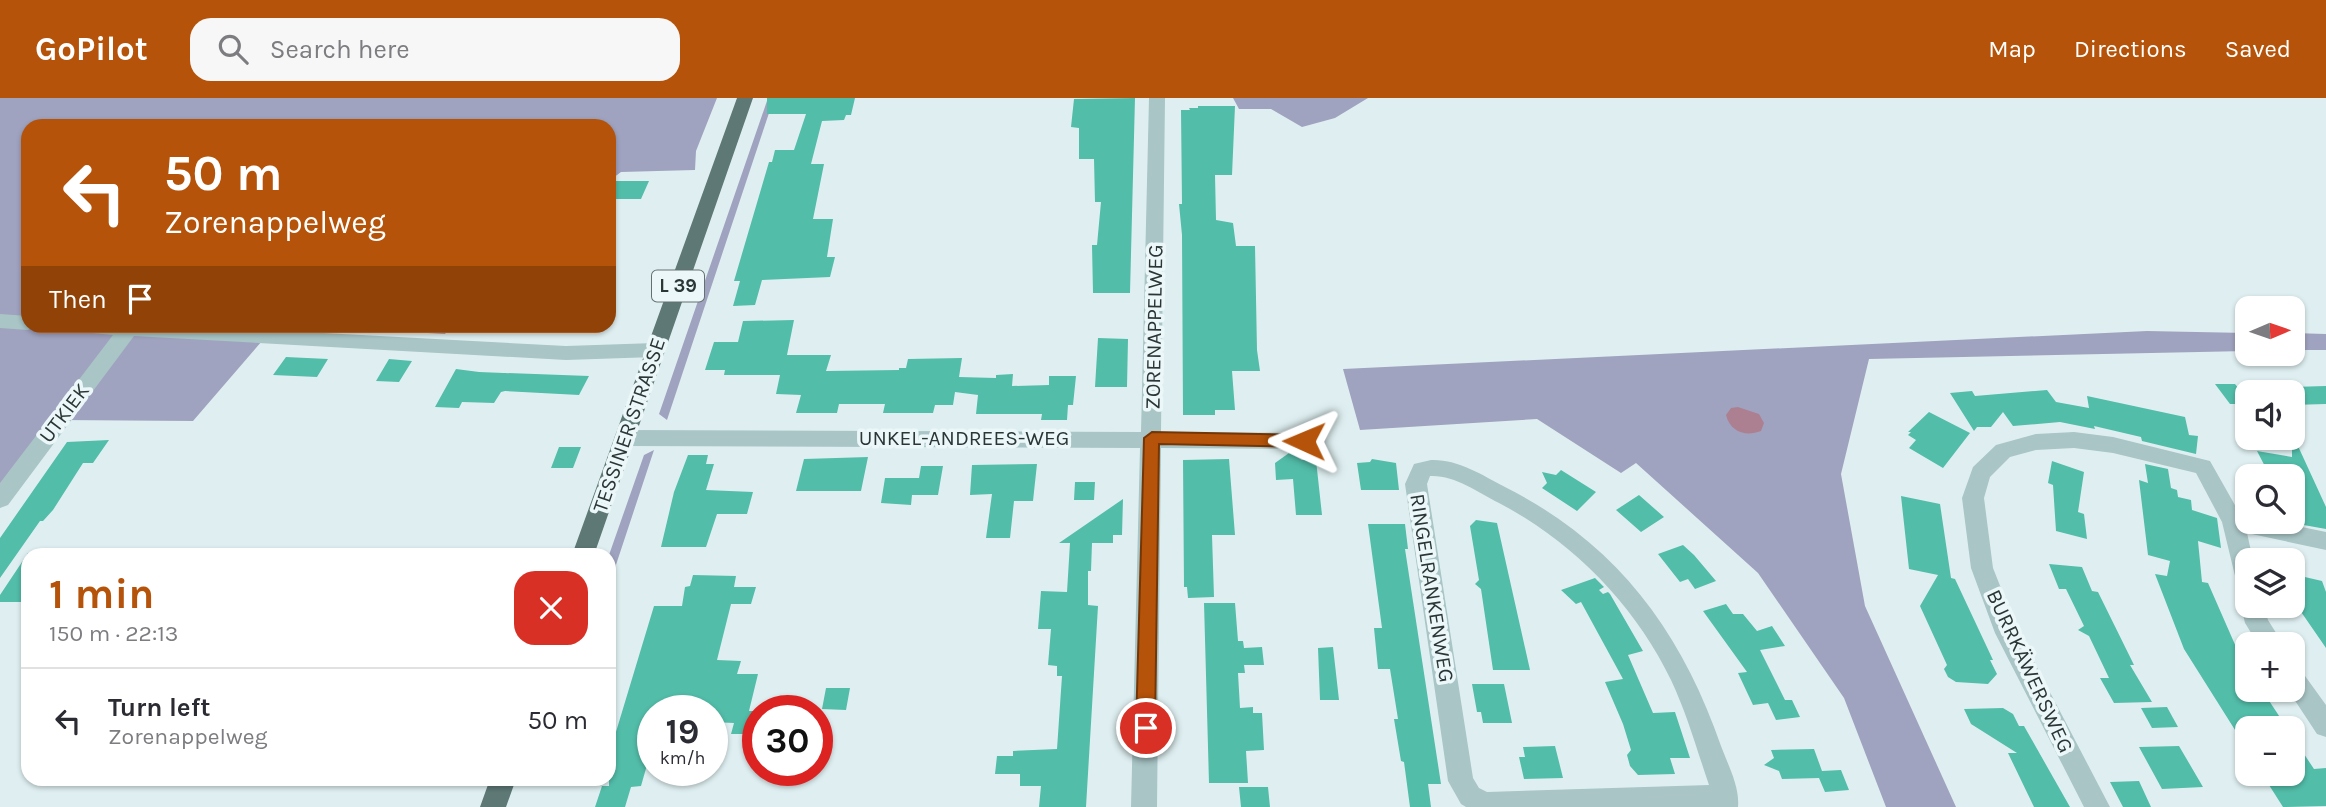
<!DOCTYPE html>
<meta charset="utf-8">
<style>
body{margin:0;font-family:Karla,sans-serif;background:#f7f7f7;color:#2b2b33;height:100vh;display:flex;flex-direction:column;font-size:26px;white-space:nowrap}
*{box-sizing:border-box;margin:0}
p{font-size:23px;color:#7c7c81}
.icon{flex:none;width:38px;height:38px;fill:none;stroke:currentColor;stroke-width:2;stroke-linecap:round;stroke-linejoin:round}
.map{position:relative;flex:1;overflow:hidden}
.details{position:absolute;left:21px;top:450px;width:595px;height:238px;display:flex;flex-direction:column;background:#fff;border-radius:21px;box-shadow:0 2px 5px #0004}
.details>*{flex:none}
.guide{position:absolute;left:21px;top:21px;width:595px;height:214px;border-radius:21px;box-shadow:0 2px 5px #0004;background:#b45309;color:#fff;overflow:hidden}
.needle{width:46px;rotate:88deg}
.buttons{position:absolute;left:2235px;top:198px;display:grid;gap:14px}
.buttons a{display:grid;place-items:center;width:70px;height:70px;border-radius:14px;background:#fff;box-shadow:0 2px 5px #0004;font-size:35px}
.speed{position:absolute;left:637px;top:597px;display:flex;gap:14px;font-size:35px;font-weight:700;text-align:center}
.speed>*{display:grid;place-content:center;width:91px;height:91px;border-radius:50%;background:#fff;box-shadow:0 2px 5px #0004;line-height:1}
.speed small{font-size:18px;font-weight:400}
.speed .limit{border:10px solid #d22;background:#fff;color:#111}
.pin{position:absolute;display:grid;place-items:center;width:60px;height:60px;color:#fff;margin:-30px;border:4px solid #fff;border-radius:50%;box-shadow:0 2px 7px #0007}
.me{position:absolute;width:77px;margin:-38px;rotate:271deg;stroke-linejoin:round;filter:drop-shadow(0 0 5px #0008)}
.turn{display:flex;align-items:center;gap:24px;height:147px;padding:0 28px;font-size:32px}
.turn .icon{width:91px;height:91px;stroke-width:2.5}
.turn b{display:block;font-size:49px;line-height:60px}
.then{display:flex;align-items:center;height:66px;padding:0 28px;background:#0003;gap:14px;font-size:26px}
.round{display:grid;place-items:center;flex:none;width:74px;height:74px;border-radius:21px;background:#f7f7f7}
.overview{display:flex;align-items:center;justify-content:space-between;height:119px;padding:0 28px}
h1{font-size:42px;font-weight:700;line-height:52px;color:#b45309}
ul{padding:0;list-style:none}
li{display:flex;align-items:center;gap:21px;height:105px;padding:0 28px;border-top:2px solid #e1e1e2}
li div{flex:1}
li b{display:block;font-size:26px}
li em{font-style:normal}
header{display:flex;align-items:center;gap:42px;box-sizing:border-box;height:98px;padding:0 35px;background:#b45309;color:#fff}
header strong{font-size:33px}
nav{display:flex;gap:38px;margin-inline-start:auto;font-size:24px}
.search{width:490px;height:63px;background:#f7f7f7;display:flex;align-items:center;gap:18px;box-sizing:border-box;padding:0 24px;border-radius:21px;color:#7c7c81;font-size:26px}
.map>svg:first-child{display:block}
.green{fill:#a0a3bf}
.water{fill:#ac8091}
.building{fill:#52bda9}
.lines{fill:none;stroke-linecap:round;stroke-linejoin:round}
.street{fill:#a9c5c6;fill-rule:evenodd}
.primary{fill:#5d7875;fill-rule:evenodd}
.route{fill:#b45309;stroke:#753606;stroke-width:2}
.labels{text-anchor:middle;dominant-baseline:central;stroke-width:7;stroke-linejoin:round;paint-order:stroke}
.shield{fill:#ecf7f9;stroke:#647170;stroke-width:2}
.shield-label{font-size:19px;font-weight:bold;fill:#2a3736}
.street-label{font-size:21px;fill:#2a3736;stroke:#ecf7f9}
</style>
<header>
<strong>GoPilot</strong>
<div class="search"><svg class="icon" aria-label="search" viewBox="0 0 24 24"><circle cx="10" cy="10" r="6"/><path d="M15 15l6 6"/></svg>Search here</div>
<nav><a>Map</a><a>Directions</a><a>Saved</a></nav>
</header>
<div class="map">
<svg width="2326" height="709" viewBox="0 0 2326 709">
<rect width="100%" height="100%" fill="#dfeff1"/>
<!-- green -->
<path class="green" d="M0 0H717L696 53 695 72 621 74 609 83V28H28V228H275L193 323 59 322 0 401Z
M768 0H774L667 322 659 316Z
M1233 0H1368L1335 20 1302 29 1271 11H1239Z
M359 228H451L445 236 359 231Z
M2147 233 2247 235V253L1869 261 1841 376 1865 508 1956 709H1886L1844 600 1758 475 1636 365 1621 375 1537 321 1360 332 1343 271Z
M2293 235 2326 236V252H2293Z
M654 352 609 488V457L644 357Z"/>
<!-- water -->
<path class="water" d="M1738 309 1759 316 1764 325 1761 333C1746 339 1730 334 1726 317L1731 310Z"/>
<!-- building -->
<path class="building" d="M767 0H855L851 17H846L844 22 822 23 811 66H824L813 121H833L827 159H835L830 179 762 182 755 207 733 208 740 183H734L769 64H772L775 52H794L806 16H767Z
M1135 0 1130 195H1093L1092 147H1097L1101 104H1095L1094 61H1079V30L1071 29 1074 1Z
M1198 8H1235L1232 77H1215L1216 122 1233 125 1236 148H1255L1257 252 1260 273H1232L1235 312H1215V317H1183L1182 137 1179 106H1182L1181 12H1190L1189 10H1198Z
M616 83H649L641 101H609Z
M794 222 787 257H831L826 273 899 272V270H906L908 261 962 260 959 279 996 280V277L1013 276 1012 288 1049 287V278H1076L1073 307H1068L1067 322H1041L1042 316H976L978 297 955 294 953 307H935L933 315H883L885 306H839L837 315H796L801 297 776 296 780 277H724L725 272H705L714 244H738L743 223Z
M1098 240 1128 241 1127 289H1095Z
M286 259 328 261 317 279 273 277Z
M389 261 412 263 399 284 376 283Z
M456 271 479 274 589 278 579 297 505 293 501 294 494 305 462 304 459 310 435 309Z
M2215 286H2235L2247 301V306H2230Z
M2326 288V306L2292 307V289Z
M2047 292 2056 304 2089 310 2087 298 2185 319 2189 337 2198 338 2196 356 2142 343 2141 339 2094 328 2095 331 2060 324 2013 328 2003 314 1991 329H1977L1974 333 1950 295 1972 293 1975 298Z
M1929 314 1970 335 1943 370 1909 350 1916 342 1908 337 1911 334H1908Z
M2292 335 2326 409V431L2298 426 2292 420V378H2270L2257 353 2292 359Z
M109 342 93 365H83L53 412 43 423H40L0 480V440L67 344Z
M559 349H581L573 370H551Z
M1289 355 1302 362H1316L1322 417H1296L1293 381 1276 382 1275 365Z
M688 357H708L706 366H714L706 392 753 394 747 416H717L706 449H661L674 394Z
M868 359 861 393H796L804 361Z
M1229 361 1235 437H1212L1214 499 1188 500 1187 489H1184L1183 362Z
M1372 361 1396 365 1399 392H1361L1357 365 1370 364Z
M2052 363 2084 374 2078 414 2084 416 2087 441 2056 433 2053 387 2048 385Z
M1037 366 1033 403H1014L1010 440H986L992 396 970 397 972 367Z
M2145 366 2168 371 2171 390 2177 392 2178 399 2191 402 2192 412 2217 420 2221 450 2198 443 2202 484 2208 485 2247 574V592H2262L2287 630H2247V651L2184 551 2155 476 2167 478 2170 463 2148 457 2139 382 2148 385Z
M921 368H943L938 397H912L911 407 881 405 885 380H919Z
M1561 372 1596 394 1577 413 1542 390 1547 385 1542 374 1556 377Z
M1075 384H1095L1094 402H1074Z
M1639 397 1664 419 1641 434 1616 412Z
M1901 398 1940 406 1951 480 1955 481 1993 562H1990L1997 576 1988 586 1956 584 1948 579 1944 571 1947 567 1920 508 1938 477 1909 471Z
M1123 401 1122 437H1113V445H1092L1091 473H1088V507L1098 508 1086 709H1039L1041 688H1020V676H995L997 658H1013V653L1057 651 1062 578H1057V568L1048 567 1051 531H1038L1041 493 1067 494 1070 445H1059Z
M1476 422 1497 425 1530 572H1493L1481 491 1475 486 1479 482 1470 428Z
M1368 426H1405L1408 451H1405L1441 686H1428L1431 709H1410L1404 664 1401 663 1394 621H1398L1390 571H1378L1374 530H1382Z
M1683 447 1694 457 1716 483 1695 491 1688 481 1680 484 1658 456Z
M28 455V495L23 504H0V497Z
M2049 466 2082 469 2092 493 2098 494 2134 567H2130L2152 604 2114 605 2100 580H2109L2089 538 2078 532 2084 528 2066 491H2059Z
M2292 476 2322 483 2326 494V550L2297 508 2292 493Z
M693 477 736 478 734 489H756L751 506H731L717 562 741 563 737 576H758L749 613H758V636H731L734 625 712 624V612H653V646L641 688 631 689 625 709H595L602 688H609V657L654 508H682L685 489 690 488Z
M1595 480 1604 489 1599 492 1603 496 1608 494 1610 496 1643 553 1628 557 1653 615 1675 614 1690 660H1670L1675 676 1638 677 1630 668 1627 657 1631 652 1623 626 1605 584 1623 581 1581 504 1576 506 1561 492Z
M1204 505H1235L1238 543H1243L1244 550 1262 549 1264 567H1244L1245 575H1238L1240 610 1253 609V615H1262L1264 652 1246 653 1248 685H1209Z
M1726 506 1733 516H1743L1757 533 1772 528 1785 548 1760 552 1785 602H1792L1800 619 1776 622 1768 605 1753 607 1738 575 1747 574 1703 513Z
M1333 549 1339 602H1320L1318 550Z
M1472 586H1504L1512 625H1483L1481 614H1477Z
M826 590H850L846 612 822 611Z
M2167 609 2178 629 2152 630 2141 610Z
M2003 610 2013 616 2019 628H2024L2070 709H2034L2008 655H2017L1971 626 1964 611Z
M2292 638 2314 671 2326 670V708L2283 709 2262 676H2292Z
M1555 648 1563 680 1524 681 1519 659H1525L1523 649Z
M2179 648 2203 689 2162 691 2139 649Z
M1814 651 1822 673 1841 672 1849 692 1825 694 1819 680 1782 681 1779 673 1764 667 1774 660 1771 652Z
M2139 683 2151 709H2123L2110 684Z
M1239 689H1268L1270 709H1241Z"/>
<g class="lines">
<!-- street -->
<path class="street" d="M1149 0H1165L1161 334 1304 335 1311 337 1314 343 1311 349 1304 351 1161 350 1157 709H1131L1140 350 624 348 617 346 614 340 617 334 624 332 1141 334Z
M0 216 28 218V228H36L28 232 0 230Z
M69 228H193L566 248 655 245 662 247 665 252 662 257 655 259 566 262 134 238 8 407 0 410V385L113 237 72 233Z
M2074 334 2113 339 2210 363 2240 416 2247 417V424H2277L2326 434V452L2247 435 2253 462H2247V491L2239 489 2236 482 2222 424 2196 375 2113 355 2074 350 2036 352 2010 359 1990 379 1984 400 1993 470 2018 533 2110 709H2084L1995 535 1971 470 1962 400 1973 369 1996 347 2036 336Z
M1431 362C1458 361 1482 377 1505 389 1616 445 1681 532 1721 648 1728 667 1740 689 1738 709H1466L1461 706 1448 683 1405 386 1414 366ZM1430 378C1455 377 1477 394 1499 405 1572 443 1635 507 1671 582 1687 616 1697 652 1709 687L1487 694 1479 690 1473 680 1427 386Z
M2247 500V508H2264L2268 522 2283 546H2258L2245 525 2241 508Z
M2292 568 2300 571 2326 607V639L2317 636 2288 592H2292Z"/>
<!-- primary -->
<path class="primary" d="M737 0H753L594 457H572Z
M490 681H516L506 709H480Z"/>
</g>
<!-- route -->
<path class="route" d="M1152 334 1304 337 1312 343 1304 349 1159 346 1155 630 1152 636 1146 638 1139 636 1136 630 1144 340Z"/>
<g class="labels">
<!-- shield labels -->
<rect class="shield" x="652" y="172.5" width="52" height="31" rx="5"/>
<g class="shield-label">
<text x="678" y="188">L 39</text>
</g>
<!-- street labels -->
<g class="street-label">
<text transform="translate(1154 229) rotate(-89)">ZORENAPPELWEG</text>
<text transform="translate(64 315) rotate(-53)">UTKIEK</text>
<text transform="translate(629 327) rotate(-71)">TESSINER STRASSE</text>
<text x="964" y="340">UNKEL-ANDREES-WEG</text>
<text transform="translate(1432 490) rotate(81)">RINGELRANKENWEG</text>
<text transform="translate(2030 573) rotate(65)">BURRKÄWERSWEG</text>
</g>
</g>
</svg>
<div class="buttons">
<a><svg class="needle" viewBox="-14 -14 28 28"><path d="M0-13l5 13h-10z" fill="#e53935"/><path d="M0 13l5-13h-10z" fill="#7c7c81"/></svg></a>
<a><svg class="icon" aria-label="sound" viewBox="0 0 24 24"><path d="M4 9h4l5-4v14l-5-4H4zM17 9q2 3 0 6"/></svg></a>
<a><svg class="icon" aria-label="search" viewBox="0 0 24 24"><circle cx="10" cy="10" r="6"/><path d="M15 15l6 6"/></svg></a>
<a><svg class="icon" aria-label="layers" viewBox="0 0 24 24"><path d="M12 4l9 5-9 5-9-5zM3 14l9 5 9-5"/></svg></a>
<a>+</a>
<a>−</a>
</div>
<div class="speed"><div>19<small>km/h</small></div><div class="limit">30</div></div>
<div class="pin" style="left:1146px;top:630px;background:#d93025"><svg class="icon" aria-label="arrive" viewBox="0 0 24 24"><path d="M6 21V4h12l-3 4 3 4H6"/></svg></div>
<svg class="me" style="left:1304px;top:343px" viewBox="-20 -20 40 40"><path d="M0-17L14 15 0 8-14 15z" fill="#b45309" stroke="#fff" stroke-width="4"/></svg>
<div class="guide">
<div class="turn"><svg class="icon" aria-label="left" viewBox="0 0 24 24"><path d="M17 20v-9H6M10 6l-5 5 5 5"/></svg><div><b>50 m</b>Zorenappelweg</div></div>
<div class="then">Then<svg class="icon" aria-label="arrive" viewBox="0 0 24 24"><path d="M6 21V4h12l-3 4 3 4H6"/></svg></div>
</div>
<section class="details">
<div class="overview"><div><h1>1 min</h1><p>150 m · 22:13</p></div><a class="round" style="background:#d93025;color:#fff"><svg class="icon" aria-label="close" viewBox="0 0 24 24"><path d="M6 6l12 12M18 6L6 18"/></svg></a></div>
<ul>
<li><svg class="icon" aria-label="left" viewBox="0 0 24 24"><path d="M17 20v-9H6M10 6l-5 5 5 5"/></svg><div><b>Turn left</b><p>Zorenappelweg</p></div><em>50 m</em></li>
</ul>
</section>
</div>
